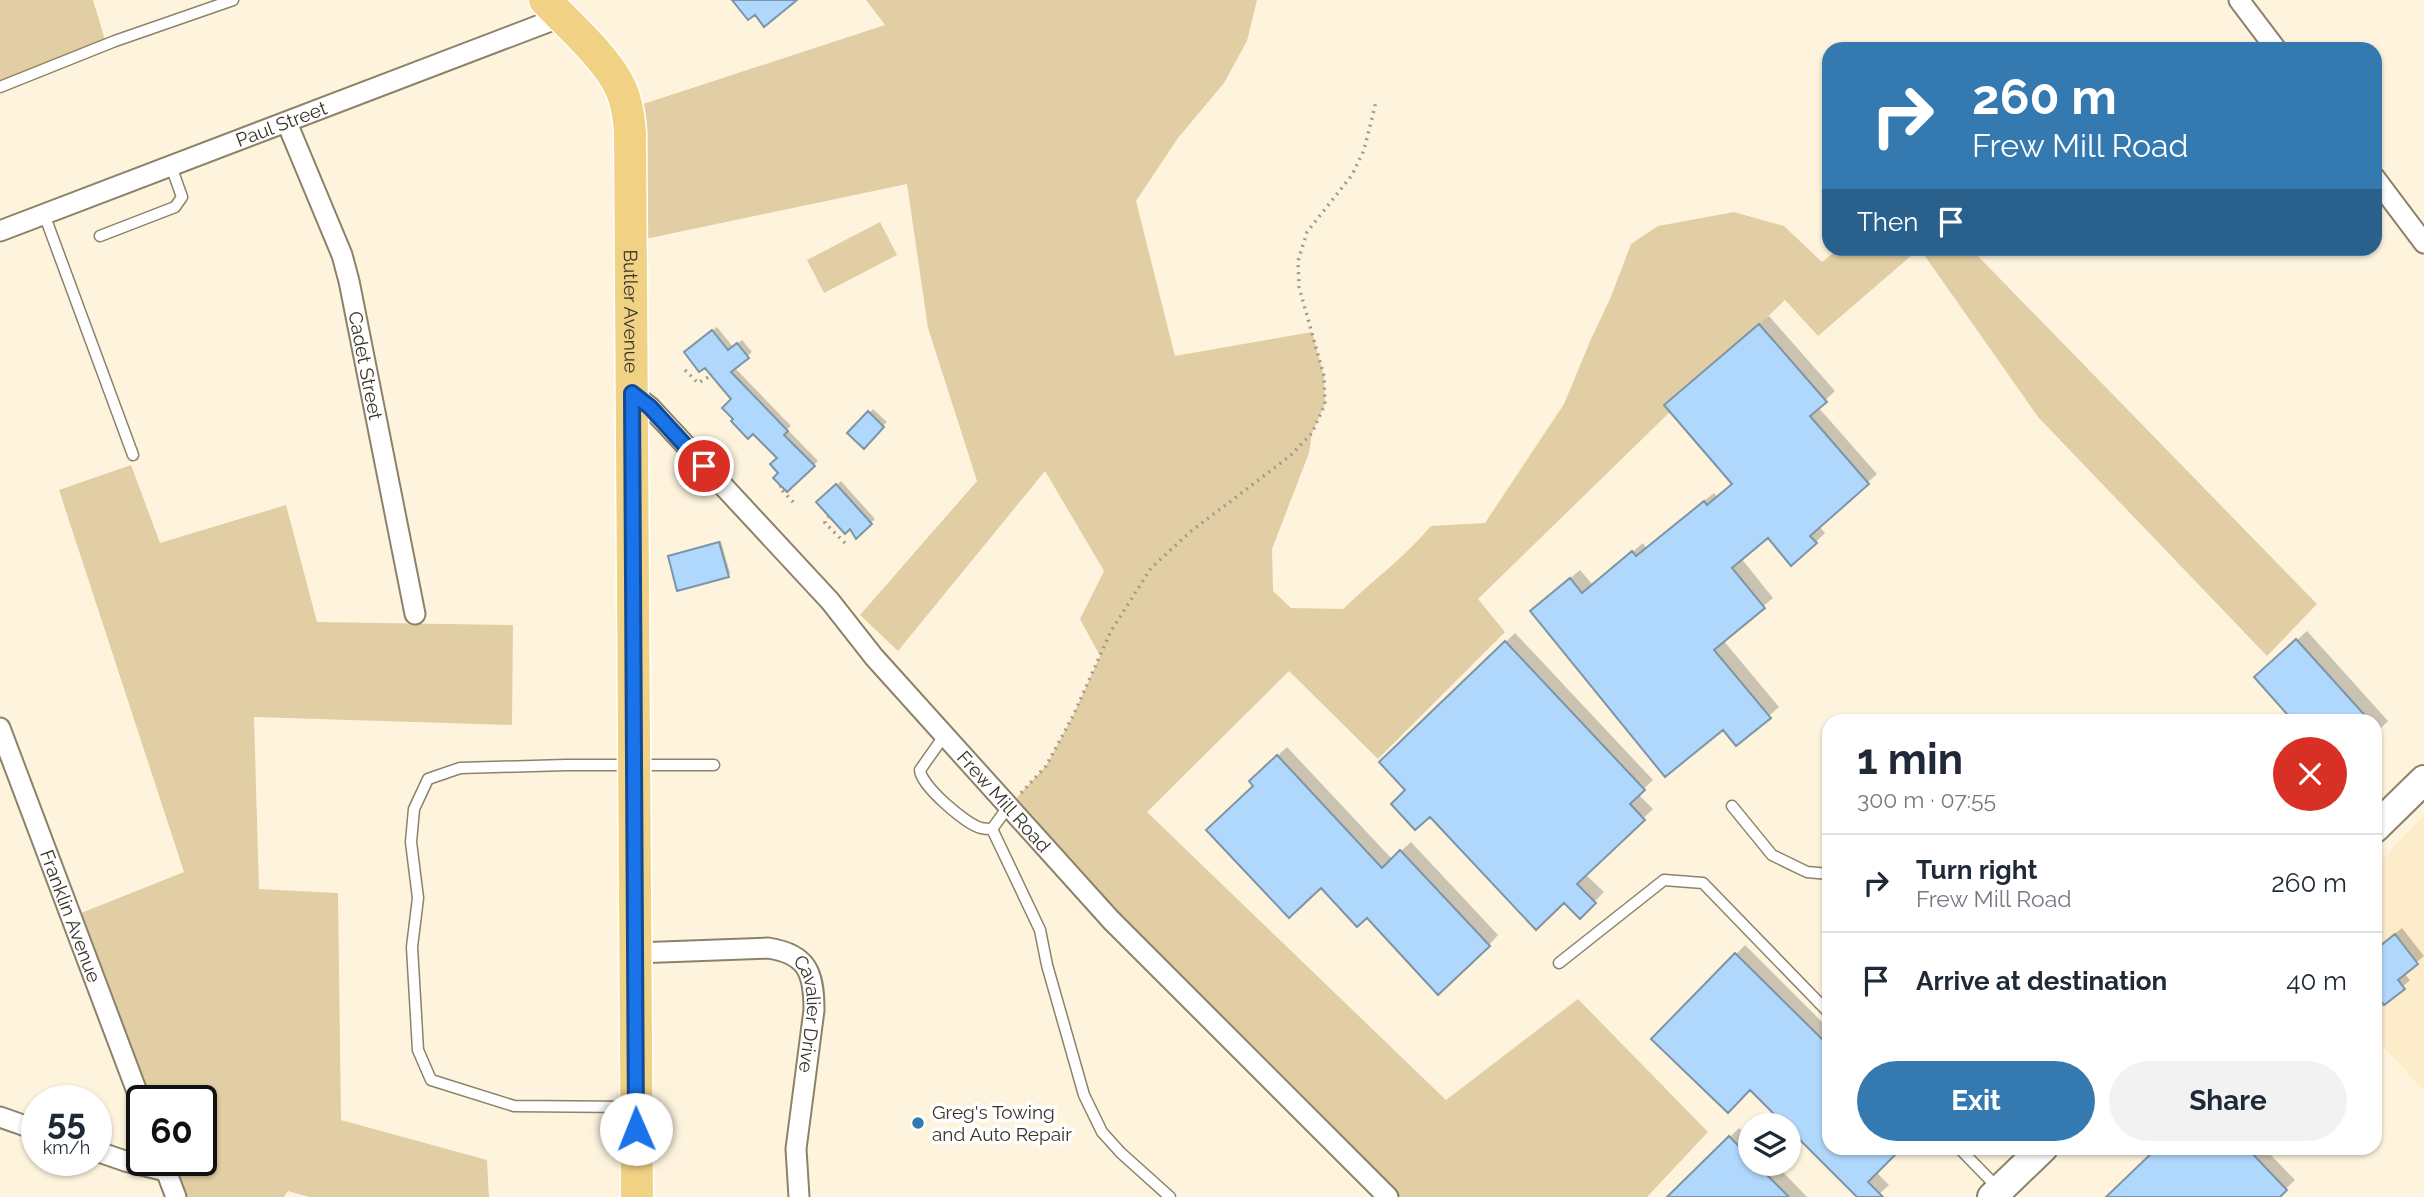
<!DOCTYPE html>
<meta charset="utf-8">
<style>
body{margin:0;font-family:Raleway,sans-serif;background:#f2f2f3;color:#1f2937;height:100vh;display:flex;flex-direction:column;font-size:26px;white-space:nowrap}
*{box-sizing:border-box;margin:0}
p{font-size:23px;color:#747a83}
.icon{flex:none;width:38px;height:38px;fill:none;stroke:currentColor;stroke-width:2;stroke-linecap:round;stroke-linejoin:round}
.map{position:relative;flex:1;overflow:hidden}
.side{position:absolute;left:1822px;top:714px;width:560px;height:441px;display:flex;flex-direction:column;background:#fff;border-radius:21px;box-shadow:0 2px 5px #0004}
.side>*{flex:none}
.guide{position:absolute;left:1822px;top:42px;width:560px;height:214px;border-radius:21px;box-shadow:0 2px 5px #0004;background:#3479af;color:#fff;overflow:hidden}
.fabs{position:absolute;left:1738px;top:1113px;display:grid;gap:14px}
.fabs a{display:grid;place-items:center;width:63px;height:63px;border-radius:50%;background:#fff;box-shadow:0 2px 5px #0004;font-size:35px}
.speed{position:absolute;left:21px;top:1085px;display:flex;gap:14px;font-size:35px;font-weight:700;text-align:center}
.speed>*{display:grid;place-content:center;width:91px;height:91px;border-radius:50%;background:#fff;box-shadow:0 2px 5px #0004;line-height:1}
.speed small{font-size:18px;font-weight:400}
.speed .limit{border:4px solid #111;border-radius:10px;background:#fff;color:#111}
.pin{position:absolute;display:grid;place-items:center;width:60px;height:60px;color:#fff;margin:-30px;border:4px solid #fff;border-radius:50%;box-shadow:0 2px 7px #0007}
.me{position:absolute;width:77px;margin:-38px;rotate:359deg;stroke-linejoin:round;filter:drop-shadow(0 0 5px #0008)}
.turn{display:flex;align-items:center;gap:24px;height:147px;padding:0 35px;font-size:32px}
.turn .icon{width:91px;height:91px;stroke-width:2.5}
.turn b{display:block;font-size:49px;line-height:60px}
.then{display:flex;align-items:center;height:66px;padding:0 35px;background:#0003;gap:14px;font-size:26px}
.round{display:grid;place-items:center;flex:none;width:74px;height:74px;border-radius:37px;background:#f2f2f3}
.head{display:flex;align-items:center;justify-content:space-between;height:119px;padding:0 35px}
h1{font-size:42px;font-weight:700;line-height:52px}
.cta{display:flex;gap:14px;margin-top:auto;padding:14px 35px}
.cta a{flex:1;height:80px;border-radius:42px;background:#3479af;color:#fff;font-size:28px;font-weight:700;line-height:80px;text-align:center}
.cta a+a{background:#f2f2f3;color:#1f2937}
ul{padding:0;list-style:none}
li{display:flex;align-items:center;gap:21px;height:98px;padding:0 35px;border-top:2px solid #e0e1e3}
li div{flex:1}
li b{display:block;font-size:26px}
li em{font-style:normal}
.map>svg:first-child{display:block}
.built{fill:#fcecc9}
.green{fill:#e2cea4}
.shadow{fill:#0003}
.building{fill:#b0d8fc;stroke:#7e94a7;stroke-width:2}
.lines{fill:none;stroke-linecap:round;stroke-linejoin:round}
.lane-casing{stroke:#8d8269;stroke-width:13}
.street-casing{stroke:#8d8269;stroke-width:23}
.secondary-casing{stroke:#8d8269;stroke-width:32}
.primary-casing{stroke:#fff;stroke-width:35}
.path{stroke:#a39b8a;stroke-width:3.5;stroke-dasharray:2 5;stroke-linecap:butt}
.lane{stroke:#fff;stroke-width:10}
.street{stroke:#fff;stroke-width:19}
.secondary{stroke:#fff;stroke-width:28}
.primary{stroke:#f1d284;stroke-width:32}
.route-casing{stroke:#114b97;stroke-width:18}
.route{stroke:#1a73e8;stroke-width:12}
.poi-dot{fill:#3479af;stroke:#fff;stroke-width:2.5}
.labels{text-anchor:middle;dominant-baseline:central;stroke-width:7;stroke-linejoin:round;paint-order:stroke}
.street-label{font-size:19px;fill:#383328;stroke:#fff}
.poi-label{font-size:19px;fill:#383328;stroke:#fff;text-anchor:start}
</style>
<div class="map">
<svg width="2424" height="1197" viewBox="0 0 2424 1197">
<rect width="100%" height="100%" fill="#fef4de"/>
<!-- built -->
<path class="built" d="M2424 815V1090L2375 1038V867Z"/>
<!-- green -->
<path class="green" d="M0 0H93L106 43 0 84Z
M866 0H1257L1247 41 1224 83 1178 138 1136 201 1175 356 1312 332 1324 376 1325 404 1312 433 1309 453 1272 549 1273 591 1291 608 1343 609C1372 581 1405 557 1431 526L1485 523 1564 404 1591 339 1610 299 1631 244 1658 226 1734 212 1784 226 1822 262 1838 249H1919L1818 336 1785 300 1478 599 1505 632 1378 759 1289 671 1147 812 1446 1100 1578 999 1708 1132 1647 1197H1388L1008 807 1046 766 1073 716 1100 656 1080 619 1104 571 1045 471 898 651 860 615 977 481 928 328 907 184 631 242 628 109 885 25Z
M880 222 897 255 824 293 807 260Z
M1920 249H1971L2317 604 2267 656 2038 417Z
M131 465 160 543 286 505 317 622 513 625 512 725 254 717 259 889 338 893 341 1120 487 1160 489 1197H309L288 1191 284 1197H176L162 1160H201V1101H142L71 917 184 872 59 490Z"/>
<!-- shadow -->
<path class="shadow" d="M1769 316 1835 391 1818 407 1877 474 1819 526 1825 533 1816 542 1768 536 1741 558 1773 598 1723 640 1779 707 1737 744 1723 728 1542 602 1580 570 1593 585 1643 543 1646 548 1714 493 1718 498 1734 483 1676 396Z
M717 327 733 347 742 340 752 352 734 367 791 426 787 429 818 461 787 490 781 473 779 458 690 348Z
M873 409 887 422 864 446 850 433Z
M841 481 875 519 857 536 850 527 819 502Z
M721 541 730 573 728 575 670 556Z
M2307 631 2388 721 2375 734V721H2296L2266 668Z
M1515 633 1653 780 1638 794 1653 809 1585 874 1604 892 1589 907 1564 901 1408 790 1382 762Z
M1287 747 1392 859 1411 842 1498 935 1489 945 1255 786 1251 781Z
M1829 785V795L1824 789Z
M2402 928 2424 956 2404 973 2410 980 2384 1003 2375 991V950Z
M1745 945 1829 1029V1148H1900L1876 1172 1889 1185 1876 1197H1855L1857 1195 1750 1088 1653 1039Z
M1739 1128 1750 1139V1164H1775L1807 1197H1669Z
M2159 1148H2264L2295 1180 2277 1197H2108Z"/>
<!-- building -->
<path class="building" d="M732 0H797L764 27 755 15 748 20Z
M1759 324 1827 402 1810 416 1869 484 1810 536 1817 543 1791 566 1768 538 1732 568 1765 608 1714 650 1771 718 1736 746 1723 730 1665 777 1530 611 1570 578 1582 593 1632 551 1636 556 1704 501 1707 505 1732 484 1664 405Z
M712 330 728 350 737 343 749 358 731 372 788 431 784 435 815 466 787 492 773 478 778 473 770 464 777 458 753 434 748 439 731 421 733 419 722 408 731 399 705 368 699 372 684 352Z
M868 411 884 427 864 449 847 433Z
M836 484 872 524 856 539 850 529 845 534 816 502Z
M719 542 729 577 677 591 668 556Z
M2296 639 2370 721H2293L2254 677Z
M1505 641 1645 790 1630 804 1645 820 1577 884 1596 903 1580 919 1564 903 1536 930 1430 817 1415 830 1391 804 1405 790 1379 762Z
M1277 755 1382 868 1400 850 1490 946 1438 995 1367 918 1357 927 1321 888 1289 918 1206 830 1253 786 1249 781Z
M2395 934 2418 964 2398 980 2405 989 2384 1005 2375 994V950Z
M1735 953 1829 1046V1148H1902L1868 1182 1883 1197H1857L1789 1129 1788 1125H1785L1750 1090 1728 1113 1651 1039Z
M1729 1136 1750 1158V1164H1756L1789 1197H1667Z
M2157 1148H2247L2287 1190 2280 1197H2106Z"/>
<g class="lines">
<defs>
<path id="lane" d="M0 87 115 41 233 0
M44 214 133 455
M100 236 175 207 182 197 171 166
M944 736 920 770C921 786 966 824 981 828 985 829 988 829 992 829L1008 807
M1732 806 1772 855 1807 872 1829 874
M992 829 1040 930 1047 965 1084 1095 1102 1132 1121 1153 1170 1197
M1559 963 1664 880 1703 883 1829 1013
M632 1107 514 1106 431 1080 418 1050 412 947 418 898 411 842 414 809 428 779 460 768 566 765H714
M1959 1148 1997 1187"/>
<g id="street">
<path d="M2239 0 2276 49"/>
<path id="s1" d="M287 123 342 255 349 281 415 614"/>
<path d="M2375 178 2424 243"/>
<path id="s2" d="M0 231 561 17"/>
<path id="s3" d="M632 393 650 407 830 601 874 657 1111 920 1388 1197"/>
<path id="s4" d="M0 728 142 1105"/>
<path id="s5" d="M635 953 768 948C807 954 814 972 814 1010L796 1149 799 1197"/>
<path d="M0 1117 37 1130"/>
<path d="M96 1151 125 1161 166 1171"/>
<path d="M162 1160 176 1197"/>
</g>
<path id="secondary" d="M2375 828 2424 780
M1992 1197 2043 1148"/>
<g id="primary">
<path id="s6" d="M545 0C568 24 608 59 621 89 627 103 629 117 630 132L637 1197"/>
</g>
</defs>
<!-- lane casing -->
<use href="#lane" class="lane-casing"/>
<!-- street casing -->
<use href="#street" class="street-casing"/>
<!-- secondary casing -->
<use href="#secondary" class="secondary-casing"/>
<!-- primary casing -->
<use href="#primary" class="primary-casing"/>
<!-- path -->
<path class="path" d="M685 370 698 383 712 375
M781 486 779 487 794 503
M829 516 825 520V523L847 545
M1021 793 1046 766 1073 716 1111 631 1151 568 1190 532 1290 456 1312 433 1325 404 1324 376 1299 287 1298 261 1307 232 1352 175 1364 150 1376 102"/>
<!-- lane -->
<use href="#lane" class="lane"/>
<!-- street -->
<use href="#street" class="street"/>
<!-- secondary -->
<use href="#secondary" class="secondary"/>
<!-- primary -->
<use href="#primary" class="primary"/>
</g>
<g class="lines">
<defs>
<path id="route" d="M636 1129 632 393 650 407 704 466"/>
</defs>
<!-- route casing -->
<use href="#route" class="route-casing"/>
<!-- route -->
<use href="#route" class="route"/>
</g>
<!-- markers -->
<circle class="poi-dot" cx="918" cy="1123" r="7"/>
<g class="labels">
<!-- street labels -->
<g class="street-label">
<text stroke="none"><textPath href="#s2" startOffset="301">Paul Street</textPath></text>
<text stroke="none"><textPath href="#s6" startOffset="341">Butler Avenue</textPath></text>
<text stroke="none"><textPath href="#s1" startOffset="256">Cadet Street</textPath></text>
<text stroke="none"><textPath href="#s3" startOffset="553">Frew Mill Road</textPath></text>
<text stroke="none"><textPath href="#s4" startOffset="201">Franklin Avenue</textPath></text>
<text stroke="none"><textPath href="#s5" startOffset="224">Cavalier Drive</textPath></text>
</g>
<!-- poi labels -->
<g class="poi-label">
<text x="932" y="1112">Greg's Towing<tspan x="932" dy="22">and Auto Repair</tspan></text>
</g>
</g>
</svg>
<div class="fabs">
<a><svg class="icon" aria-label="layers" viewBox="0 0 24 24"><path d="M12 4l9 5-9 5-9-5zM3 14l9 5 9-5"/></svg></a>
</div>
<div class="speed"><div>55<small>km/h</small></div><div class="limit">60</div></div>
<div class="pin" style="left:704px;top:466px;background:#d93025"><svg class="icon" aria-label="arrive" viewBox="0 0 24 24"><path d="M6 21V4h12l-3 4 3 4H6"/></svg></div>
<svg class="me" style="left:636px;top:1129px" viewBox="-20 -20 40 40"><circle r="19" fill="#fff"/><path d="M0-13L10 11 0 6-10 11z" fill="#1a73e8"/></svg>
<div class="guide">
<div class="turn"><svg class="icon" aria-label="right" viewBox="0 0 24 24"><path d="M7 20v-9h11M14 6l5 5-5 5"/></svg><div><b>260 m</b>Frew Mill Road</div></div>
<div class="then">Then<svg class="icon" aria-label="arrive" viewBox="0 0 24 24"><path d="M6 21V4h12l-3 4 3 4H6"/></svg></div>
</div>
<section class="side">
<div class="head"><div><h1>1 min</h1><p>300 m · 07:55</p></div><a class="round" style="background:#d93025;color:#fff"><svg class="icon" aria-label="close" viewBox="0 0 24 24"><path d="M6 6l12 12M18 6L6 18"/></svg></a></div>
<ul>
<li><svg class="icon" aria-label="right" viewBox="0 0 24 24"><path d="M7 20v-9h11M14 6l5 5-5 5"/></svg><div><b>Turn right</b><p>Frew Mill Road</p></div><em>260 m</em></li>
<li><svg class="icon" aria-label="arrive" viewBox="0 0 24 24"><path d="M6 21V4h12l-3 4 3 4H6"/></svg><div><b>Arrive at destination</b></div><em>40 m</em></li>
</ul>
<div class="cta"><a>Exit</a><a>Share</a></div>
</section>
</div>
